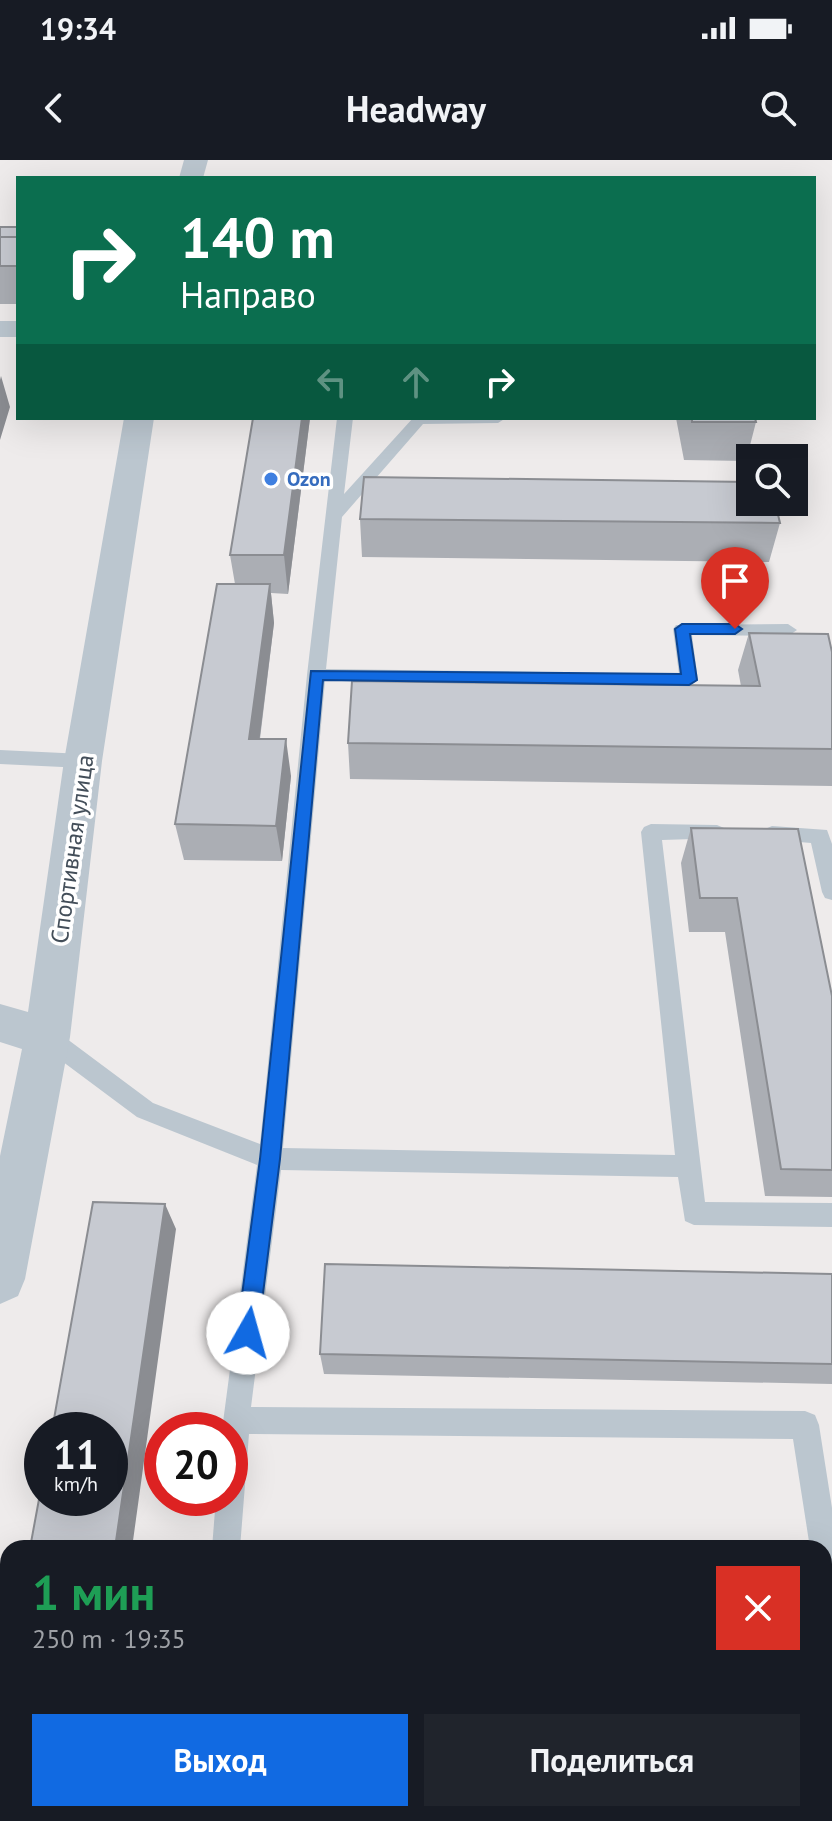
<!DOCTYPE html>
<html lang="ru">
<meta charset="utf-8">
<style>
body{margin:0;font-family:"PT Sans",sans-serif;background:#20242c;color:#f1f3f6;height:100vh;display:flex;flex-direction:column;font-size:30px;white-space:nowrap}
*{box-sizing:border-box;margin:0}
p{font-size:26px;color:#9ea1a6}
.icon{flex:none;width:44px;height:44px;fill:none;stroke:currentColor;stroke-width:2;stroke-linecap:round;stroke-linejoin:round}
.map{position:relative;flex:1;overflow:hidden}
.details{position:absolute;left:0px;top:1380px;width:832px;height:282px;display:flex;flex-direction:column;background:#171b24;border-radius:24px 24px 0 0;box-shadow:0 8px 32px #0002}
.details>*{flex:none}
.guide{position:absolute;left:16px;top:16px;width:800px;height:244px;border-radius:0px;box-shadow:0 8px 32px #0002;background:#0b6e4f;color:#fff;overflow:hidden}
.controls{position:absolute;left:736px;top:284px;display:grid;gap:16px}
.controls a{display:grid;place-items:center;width:72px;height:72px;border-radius:0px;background:#171b24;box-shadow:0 8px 32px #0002;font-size:40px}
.speed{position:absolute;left:24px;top:1252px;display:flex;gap:16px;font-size:40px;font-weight:700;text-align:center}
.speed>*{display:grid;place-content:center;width:104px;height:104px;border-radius:50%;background:#171b24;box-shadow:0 8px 32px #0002;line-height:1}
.speed small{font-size:20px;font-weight:400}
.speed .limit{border:12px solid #d22;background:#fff;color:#111}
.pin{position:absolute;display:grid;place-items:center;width:68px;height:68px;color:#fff;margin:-82px -34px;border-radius:50% 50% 50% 0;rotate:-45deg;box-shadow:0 0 8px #0007}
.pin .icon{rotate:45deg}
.me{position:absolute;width:88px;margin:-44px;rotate:7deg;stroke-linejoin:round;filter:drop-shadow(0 0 6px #0008)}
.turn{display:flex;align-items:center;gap:28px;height:168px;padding:0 32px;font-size:36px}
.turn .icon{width:104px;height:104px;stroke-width:2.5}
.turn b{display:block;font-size:56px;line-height:68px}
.lanes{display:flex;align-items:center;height:76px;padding:0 32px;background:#0003;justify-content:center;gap:40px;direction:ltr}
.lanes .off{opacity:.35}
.round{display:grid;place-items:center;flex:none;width:84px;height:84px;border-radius:0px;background:#20242c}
.summary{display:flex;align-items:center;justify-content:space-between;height:136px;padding:0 32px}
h1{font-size:48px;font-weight:700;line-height:60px;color:#1e9e55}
.primary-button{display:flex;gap:16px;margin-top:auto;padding:16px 32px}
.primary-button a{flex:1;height:92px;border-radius:0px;background:#116ae2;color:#fff;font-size:32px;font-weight:700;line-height:92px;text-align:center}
.primary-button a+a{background:#20242c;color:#f1f3f6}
.status{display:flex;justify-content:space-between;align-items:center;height:56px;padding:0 40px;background:#171b24;direction:ltr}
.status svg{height:22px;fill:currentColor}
header{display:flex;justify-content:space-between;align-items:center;height:104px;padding:0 32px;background:#171b24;font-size:36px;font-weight:700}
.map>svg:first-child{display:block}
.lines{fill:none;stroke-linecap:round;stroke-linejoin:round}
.service{fill:#bbc6cf;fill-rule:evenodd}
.minor{fill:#bbc6cf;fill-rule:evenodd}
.wall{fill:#abaeb4}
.shaded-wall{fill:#8b8d92}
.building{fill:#c7cad1;stroke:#8b8d92;stroke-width:2}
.route{fill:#116ae2;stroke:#0b4593;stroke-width:2}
.shop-dot{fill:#3f7fe0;stroke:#fff;stroke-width:3}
.labels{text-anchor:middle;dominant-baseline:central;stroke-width:7;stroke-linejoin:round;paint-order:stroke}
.far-shop-label{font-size:20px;font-weight:bold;fill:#366cbe;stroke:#fff;text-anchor:start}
.street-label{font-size:24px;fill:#434e59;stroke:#fff}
</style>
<div class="status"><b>19:34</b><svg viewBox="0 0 49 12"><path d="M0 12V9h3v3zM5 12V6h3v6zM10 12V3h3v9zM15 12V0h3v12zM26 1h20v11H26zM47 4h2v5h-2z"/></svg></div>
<header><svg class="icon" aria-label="back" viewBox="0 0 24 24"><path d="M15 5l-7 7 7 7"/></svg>Headway<svg class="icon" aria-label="search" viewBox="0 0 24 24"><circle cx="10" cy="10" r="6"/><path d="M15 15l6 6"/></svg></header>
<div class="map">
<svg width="832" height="1661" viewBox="0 0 832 1661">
<rect width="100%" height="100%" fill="#eeebeb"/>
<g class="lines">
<!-- service -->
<path class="service" d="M337 258H353L344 334 413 258H506L498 263 423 264 342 357 326 509 679 514 673 469 676 465 788 464 797 470 788 476 692 475 698 520 689 526 325 521 283 988 675 995 641 672 644 667 651 664 717 665 724 668 727 673 724 678 662 680 705 1042 832 1043V1067L694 1065 685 1061 678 1017 281 1010 251 1247 805 1251 815 1255 819 1265 832 1348V1457L824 1453V1388H810L793 1279 249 1274 240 1388H212L216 1338H230V1270H222L257 1005 137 957 39 884 36 877 39 870 47 867 55 870 153 943 260 984 307 515Z
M0 590 83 594 93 601 83 608 0 604Z
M772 666 827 670 832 684V740L825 738 822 732 811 683 765 679 762 674 765 669Z
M824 1629H832V1661H824L812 1654H824Z
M187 1654H219V1661H187Z"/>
<!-- minor -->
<path class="minor" d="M184 0H208L203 18H179Z
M0 161H18V177H0Z
M124 258H154L102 601 70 877 25 1119 18 1136 0 1144V996L22 889 0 882V844L28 852 64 601Z"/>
</g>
<!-- wall -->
<path class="wall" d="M0 67H18V144H0Z
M310 258 288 434 271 433 274 463 260 579 291 616 282 701 184 700 175 664 235 424 230 395Z
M676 258H755L756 262 746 301 684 300Z
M360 359 780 363 769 402 362 397Z
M749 473 832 492V626L350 619 348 583 741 526 738 510Z
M691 668 832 836V1037L765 1036 725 772H689L681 703Z
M832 1114V1224L324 1214 320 1194Z"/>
<!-- shaded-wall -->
<path class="shaded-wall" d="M1 216 10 247 0 280V220Z
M302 258H310L288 434 284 395Z
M270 424 274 463 255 615 249 579Z
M286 579 291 616 282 701 276 666Z
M165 1044 176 1069 132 1388H115Z
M76 1654H96L95 1661H75Z"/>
<!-- building -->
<path class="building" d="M0 67H18V77H0Z
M0 77H18V106H0Z
M253 258H302L284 395H230Z
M692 258H755L756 262H692Z
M364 317 750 322V342H775L780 363 360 359Z
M217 424H270L249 579H286L276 666 175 664Z
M749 473 828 474 832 492V589L348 583 352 521 760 526Z
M691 668 798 669 832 836V1010L781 1009 737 738H700Z
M93 1042 165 1044 115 1388H30L42 1323V1338H110V1270H52Z
M325 1104 832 1114V1204L320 1194Z
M8 1510V1654H76L75 1661H0V1555Z"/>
<!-- route -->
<path class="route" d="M682 464H735L742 469 735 474H690L697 520 689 525 323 520 280 999 258 1173 255 1181 248 1184 240 1181 237 1173 260 999 311 511 681 514 675 469Z"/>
<!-- markers -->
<circle class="shop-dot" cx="271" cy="319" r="8"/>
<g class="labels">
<!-- far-shop labels -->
<g class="far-shop-label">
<text x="287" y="319">Ozon</text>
</g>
<!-- street labels -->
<g class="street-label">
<text transform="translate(72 689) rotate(-82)">Спортивная улица</text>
</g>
</g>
</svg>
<div class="controls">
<a><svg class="icon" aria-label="search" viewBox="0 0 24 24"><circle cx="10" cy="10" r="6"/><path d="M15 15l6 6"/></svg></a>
</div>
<div class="speed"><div>11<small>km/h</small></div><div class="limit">20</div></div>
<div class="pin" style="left:735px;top:469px;background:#d93025"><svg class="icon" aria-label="arrive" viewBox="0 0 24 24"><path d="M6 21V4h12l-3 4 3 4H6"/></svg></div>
<svg class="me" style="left:248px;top:1173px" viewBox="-20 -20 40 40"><circle r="19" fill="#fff"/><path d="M0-13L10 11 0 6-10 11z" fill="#116ae2"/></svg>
<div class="guide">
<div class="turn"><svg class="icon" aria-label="right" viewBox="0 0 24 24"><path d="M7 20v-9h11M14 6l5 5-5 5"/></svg><div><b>140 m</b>Направо</div></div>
<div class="lanes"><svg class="icon off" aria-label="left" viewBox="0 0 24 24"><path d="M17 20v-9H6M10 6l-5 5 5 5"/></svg><svg class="icon off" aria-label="ahead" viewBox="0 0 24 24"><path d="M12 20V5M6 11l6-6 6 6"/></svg><svg class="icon" aria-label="right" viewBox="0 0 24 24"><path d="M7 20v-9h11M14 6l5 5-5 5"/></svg></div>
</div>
<section class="details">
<div class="summary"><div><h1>1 мин</h1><p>250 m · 19:35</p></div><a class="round" style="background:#d93025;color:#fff"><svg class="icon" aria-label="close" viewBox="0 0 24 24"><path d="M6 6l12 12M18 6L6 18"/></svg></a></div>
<div class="primary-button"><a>Выход</a><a>Поделиться</a></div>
</section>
</div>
